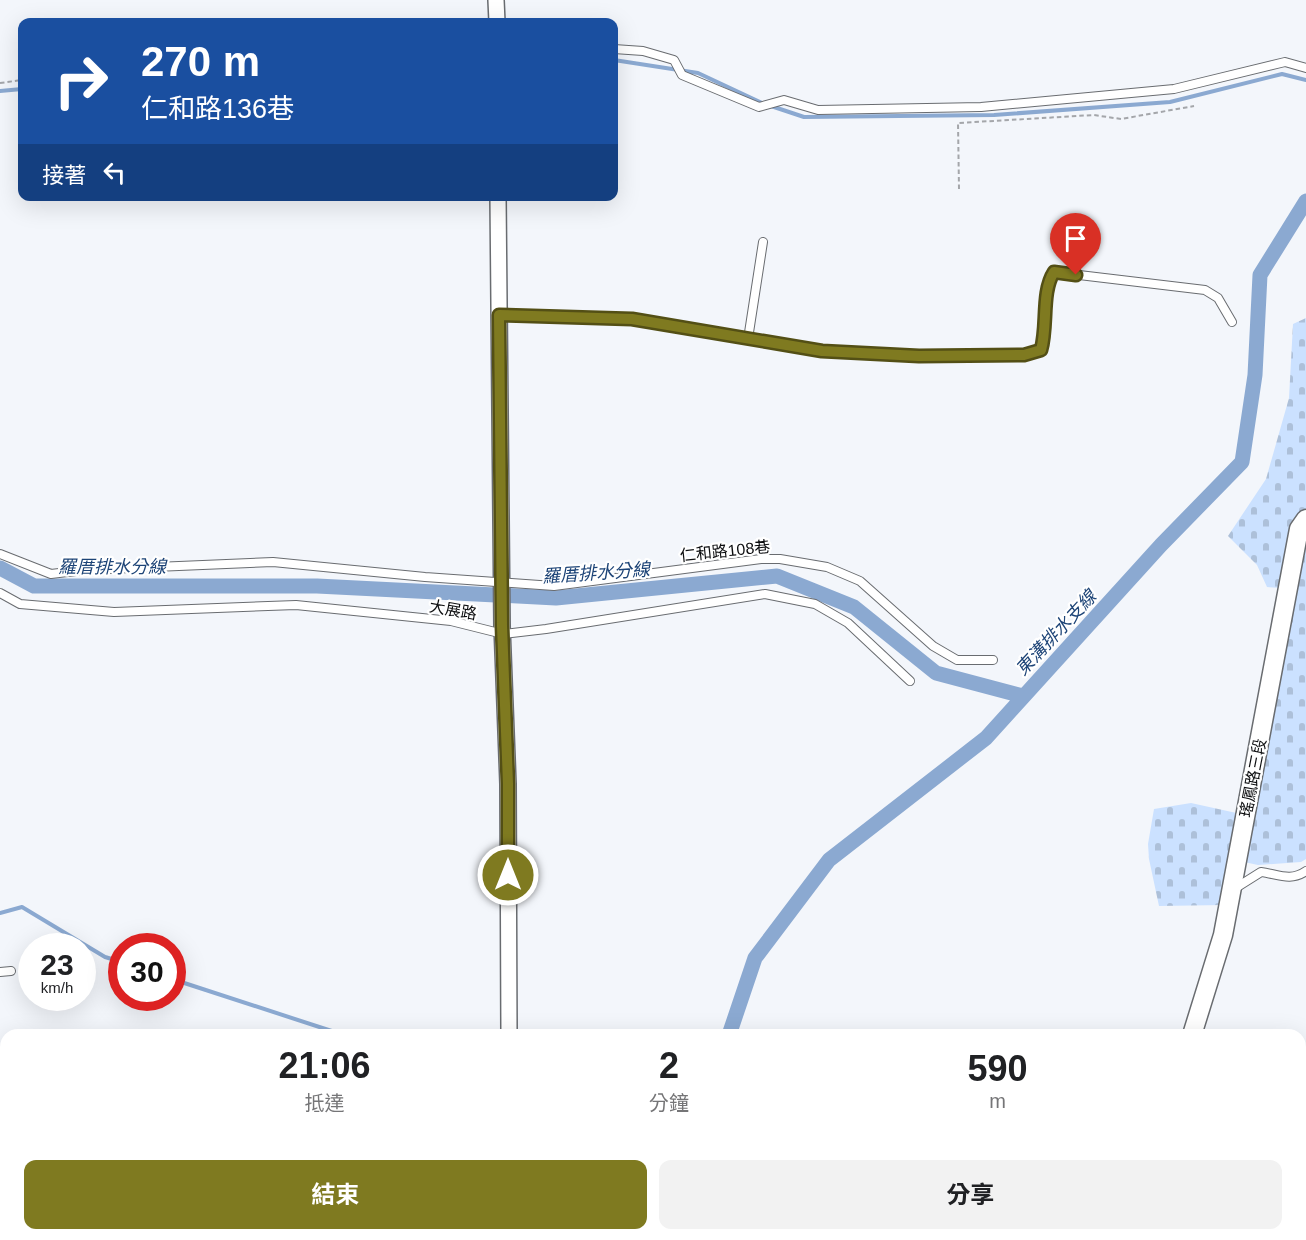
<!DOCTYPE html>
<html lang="zh-TW">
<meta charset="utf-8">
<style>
body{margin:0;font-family:Arial,"Noto Sans TC",sans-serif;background:#f2f2f2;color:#202124;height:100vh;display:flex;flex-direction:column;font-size:22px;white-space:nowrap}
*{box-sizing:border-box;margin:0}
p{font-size:20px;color:#757577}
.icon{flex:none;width:33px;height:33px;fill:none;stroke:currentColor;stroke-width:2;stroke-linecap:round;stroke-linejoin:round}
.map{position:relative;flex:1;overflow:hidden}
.details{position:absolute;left:0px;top:1029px;width:1306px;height:212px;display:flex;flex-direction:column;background:#fff;border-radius:18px 18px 0 0;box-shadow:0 6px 24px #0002}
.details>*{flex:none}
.top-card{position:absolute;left:18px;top:18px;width:600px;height:183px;border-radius:12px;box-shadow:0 6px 24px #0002;background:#1a4fa0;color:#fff;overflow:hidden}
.speed{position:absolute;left:18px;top:933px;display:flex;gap:12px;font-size:30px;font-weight:700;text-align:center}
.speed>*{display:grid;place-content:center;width:78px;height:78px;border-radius:50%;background:#fff;box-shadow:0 6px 24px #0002;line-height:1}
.speed small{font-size:15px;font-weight:400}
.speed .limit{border:9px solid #d22;background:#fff;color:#111}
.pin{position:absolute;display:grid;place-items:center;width:51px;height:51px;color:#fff;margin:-62px -26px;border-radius:50% 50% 50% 0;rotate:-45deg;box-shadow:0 0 6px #0007}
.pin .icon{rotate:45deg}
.me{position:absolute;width:66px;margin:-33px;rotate:0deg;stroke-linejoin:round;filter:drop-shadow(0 0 4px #0008)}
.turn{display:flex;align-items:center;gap:21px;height:126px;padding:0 24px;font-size:27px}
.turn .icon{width:78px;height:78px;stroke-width:2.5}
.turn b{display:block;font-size:42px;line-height:51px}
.then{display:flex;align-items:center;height:57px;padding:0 24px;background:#0003;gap:12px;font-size:22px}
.eta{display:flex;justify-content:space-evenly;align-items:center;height:102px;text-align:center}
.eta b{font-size:36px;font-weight:700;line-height:42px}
.cta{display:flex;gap:12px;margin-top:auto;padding:12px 24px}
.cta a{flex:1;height:69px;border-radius:12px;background:#7f7a20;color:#fff;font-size:24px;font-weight:700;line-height:69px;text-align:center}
.cta a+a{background:#f2f2f2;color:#202124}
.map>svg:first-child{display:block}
.cemetery{fill:url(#cemetery-stones)}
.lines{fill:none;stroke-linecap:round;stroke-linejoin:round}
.stream{stroke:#8ba9d1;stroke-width:4}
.canal{stroke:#8ba9d1;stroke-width:15}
.service-casing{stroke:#696c70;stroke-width:10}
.minor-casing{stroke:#696c70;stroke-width:18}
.tertiary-casing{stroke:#696c70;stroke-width:21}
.path{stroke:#a4a6aa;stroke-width:2;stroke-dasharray:4.5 3;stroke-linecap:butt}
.service{stroke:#fff;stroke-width:8}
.minor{stroke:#fff;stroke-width:15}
.tertiary{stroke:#fff;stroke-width:18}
.route-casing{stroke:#534f15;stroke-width:15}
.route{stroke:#7f7a20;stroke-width:10}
.labels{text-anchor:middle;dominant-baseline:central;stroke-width:4.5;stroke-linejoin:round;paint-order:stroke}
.street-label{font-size:16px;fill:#0c0d0f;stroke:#fff}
.water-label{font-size:18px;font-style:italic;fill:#1d4477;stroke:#fff}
</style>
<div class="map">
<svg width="1306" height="1240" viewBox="0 0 1306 1240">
<defs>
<pattern id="cemetery-stones" width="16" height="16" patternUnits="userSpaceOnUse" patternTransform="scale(1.5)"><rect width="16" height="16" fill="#cbe1ff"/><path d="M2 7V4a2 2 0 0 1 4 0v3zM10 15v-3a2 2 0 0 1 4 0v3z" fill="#adc0d9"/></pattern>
</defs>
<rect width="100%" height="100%" fill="#f3f6fb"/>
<!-- cemetery -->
<path class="cemetery" d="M1306 318V510L1280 588 1267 587 1257 565 1228 536 1266 479 1289 398 1293 324Z
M1306 532V859L1301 862 1258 865 1244 862Z
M1191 803 1241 814 1224 905 1159 906 1149 859 1148 844 1154 809Z"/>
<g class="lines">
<!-- stream -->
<path class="stream" d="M614 60 698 73 764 104
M0 91 22 89
M771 106 804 117 994 115 1170 102 1282 74 1306 80
M0 913 22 907 105 957 122 962
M172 979 344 1035"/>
<!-- canal -->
<path class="canal" d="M0 568 34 586H317L556 598 777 576 854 607 936 673 1023 696
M729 1035 755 958 829 860 986 738 1161 545 1242 462 1255 375 1260 275 1306 201
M687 1240V1234"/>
<defs>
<path id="service" d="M614 49 643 51 674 60 682 75 759 107 784 100 818 110 981 107 1174 89 1285 62 1306 68
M499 315 632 319 822 351 919 356 1024 355 1041 350C1048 326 1040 294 1054 272L1205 290 1218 298 1232 322
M748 339 763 242
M0 554 51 574 84 570 273 562 425 577 554 586 761 559H780L827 567 860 581 933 646 957 660H993
M0 593 20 604 114 612 296 605 451 621 503 634 546 629 765 594 815 604 848 623 910 681
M1234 889 1261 872C1278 874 1290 882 1306 871
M0 972 11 971
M0 1200 6 1199
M1133 1234 1134 1240
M25 1240 26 1234"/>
<path id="minor" d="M496 0 497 22
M498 196 502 626 508 784 509 1035
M0 1087 6 1090
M1300 1228 1306 1230
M509 1234V1240"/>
<path id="tertiary" d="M1192 1035 1223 935 1299 529 1306 519
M0 1152 6 1158
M285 1234 295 1240
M883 1240 886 1234"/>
</defs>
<!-- service casing -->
<use href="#service" class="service-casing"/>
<!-- minor casing -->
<use href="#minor" class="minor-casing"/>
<!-- tertiary casing -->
<use href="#tertiary" class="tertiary-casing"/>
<!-- path -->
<path class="path" d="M0 83 22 80
M959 189 958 123 1094 115 1121 119 1194 106"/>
<!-- service -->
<use href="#service" class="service"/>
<!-- minor -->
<use href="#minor" class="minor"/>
<!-- tertiary -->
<use href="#tertiary" class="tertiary"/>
</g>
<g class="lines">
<defs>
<path id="route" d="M508 875V784L502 626 499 315 632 319 822 351 919 356 1024 355 1041 350C1048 326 1041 292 1054 272L1076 275"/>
</defs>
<!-- route casing -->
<use href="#route" class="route-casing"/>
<!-- route -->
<use href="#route" class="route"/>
</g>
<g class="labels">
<!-- street labels -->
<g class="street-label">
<text transform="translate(725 551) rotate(-6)">仁和路108巷</text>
<text transform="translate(453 610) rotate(10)">大展路</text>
<text transform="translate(1253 778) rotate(-79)">瑤鳳路三段</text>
</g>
<!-- water labels -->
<g class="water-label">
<text x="112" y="567">羅厝排水分線</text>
<text transform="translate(596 573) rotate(-4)">羅厝排水分線</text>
<text transform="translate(1056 633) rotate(-47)">東溝排水支線</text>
</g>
</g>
</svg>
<div class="speed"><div>23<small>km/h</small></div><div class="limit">30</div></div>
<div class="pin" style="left:1076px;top:275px;background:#d93025"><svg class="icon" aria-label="arrive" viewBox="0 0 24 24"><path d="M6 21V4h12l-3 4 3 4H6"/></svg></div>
<svg class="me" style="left:508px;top:875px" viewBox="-20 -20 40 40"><circle r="17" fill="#7f7a20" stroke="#fff" stroke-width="3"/><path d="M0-11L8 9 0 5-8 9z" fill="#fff"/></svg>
<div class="top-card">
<div class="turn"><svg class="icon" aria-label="right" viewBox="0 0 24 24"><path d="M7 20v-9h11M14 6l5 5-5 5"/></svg><div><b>270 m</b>仁和路136巷</div></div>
<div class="then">接著<svg class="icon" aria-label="left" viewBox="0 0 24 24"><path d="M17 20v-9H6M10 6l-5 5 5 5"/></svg></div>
</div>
<section class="details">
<div class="eta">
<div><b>21:06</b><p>抵達</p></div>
<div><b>2</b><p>分鐘</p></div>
<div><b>590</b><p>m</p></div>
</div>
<div class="cta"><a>結束</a><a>分享</a></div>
</section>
</div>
